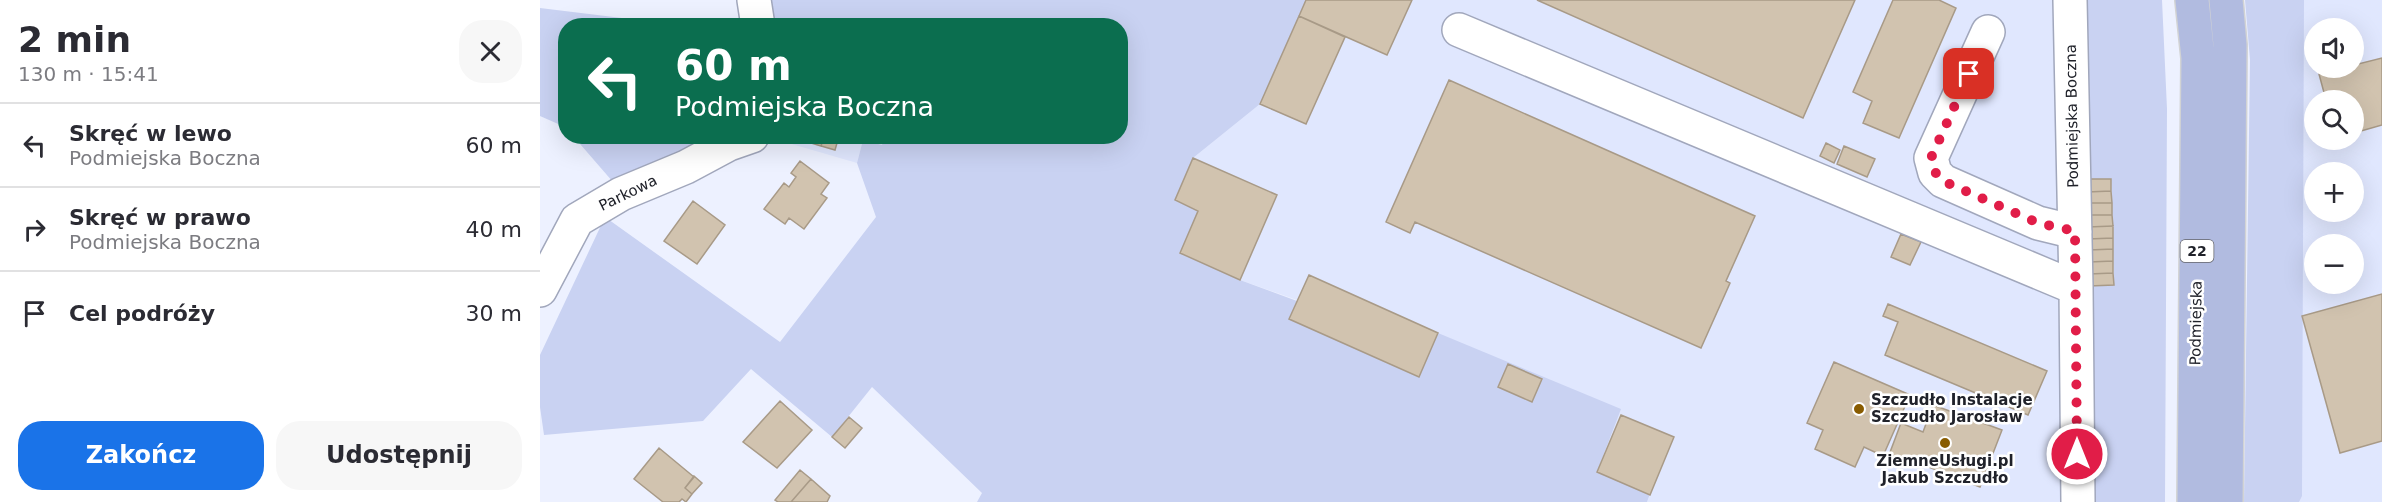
<!DOCTYPE html>
<html lang="pl">
<meta charset="utf-8">
<style>
body{margin:0;font-family:"DejaVu Sans",sans-serif;background:#f7f7f7;color:#2b2b33;height:100vh;display:flex;flex-direction:column;font-size:22px;white-space:nowrap}
*{box-sizing:border-box;margin:0}
p{font-size:20px;color:#7c7c81}
.icon{flex:none;width:33px;height:33px;fill:none;stroke:currentColor;stroke-width:2;stroke-linecap:round;stroke-linejoin:round}
.map{position:relative;flex:1;overflow:hidden}
.panel{display:flex;flex-direction:column;background:#fff;width:540px}
.panel>*{flex:none}
.guide{position:absolute;left:18px;top:18px;width:570px;height:126px;border-radius:24px;box-shadow:0 6px 24px #0002;background:#0b6e4f;color:#fff;overflow:hidden}
.fabs{position:absolute;left:1764px;top:18px;display:grid;gap:12px}
.fabs a{display:grid;place-items:center;width:60px;height:60px;border-radius:50%;background:#fff;box-shadow:0 6px 24px #0002;font-size:30px}
.pin{position:absolute;display:grid;place-items:center;width:51px;height:51px;color:#fff;margin:-26px;border-radius:12px;box-shadow:0 3px 9px #0006}
.me{position:absolute;width:66px;margin:-33px;rotate:0deg;stroke-linejoin:round;filter:drop-shadow(0 0 4px #0008)}
.turn{display:flex;align-items:center;gap:21px;height:126px;padding:0 18px;font-size:27px}
.turn .icon{width:78px;height:78px;stroke-width:2.5}
.turn b{display:block;font-size:42px;line-height:51px}
.round{display:grid;place-items:center;flex:none;width:63px;height:63px;border-radius:24px;background:#f7f7f7}
.overview{display:flex;align-items:center;justify-content:space-between;height:102px;padding:0 18px}
h1{font-size:36px;font-weight:600;line-height:45px}
.button{display:flex;gap:12px;margin-top:auto;padding:12px 18px}
.button a{flex:1;height:69px;border-radius:24px;background:#1a73e8;color:#fff;font-size:24px;font-weight:600;line-height:69px;text-align:center}
.button a+a{background:#f7f7f7;color:#2b2b33}
ul{padding:0;list-style:none}
li{display:flex;align-items:center;gap:18px;height:84px;padding:0 18px;border-top:2px solid #e1e1e2}
li div{flex:1}
li b{display:block;font-size:22px}
li em{font-style:normal}
main{display:flex;flex:1;min-height:0}
.map>svg:first-child{display:block}
.built{fill:#e0e7fe;fill-rule:evenodd}
.green{fill:#c9d2f2}
.building{fill:#d1c3af;stroke:#a89a87;stroke-width:1.5}
.lines{fill:none;stroke-linecap:round;stroke-linejoin:round}
.minor-casing{stroke:#a1a7bc;stroke-width:36}
.major-casing{stroke:#d2d3d4;stroke-width:36}
.minor{stroke:#fff;stroke-width:33}
.major{stroke:#b1bbe0;stroke-width:33}
.route{stroke:#e11d48;stroke-width:10;stroke-dasharray:0 18}
.poi-dot{fill:#895c00;stroke:#fff;stroke-width:2}
.labels{text-anchor:middle;dominant-baseline:central;stroke-width:5;stroke-linejoin:round;paint-order:stroke}
.shield{fill:#fff;stroke:#63646a;stroke-width:1.5}
.shield-label{font-size:14px;font-weight:bold;fill:#20222a}
.street-label{font-size:15px;fill:#20222a;stroke:#fff}
.poi-label{font-size:15px;font-weight:bold;fill:#20222a;stroke:#fff;text-anchor:start}
</style>
<main>
<section class="panel">
<div class="overview"><div><h1>2 min</h1><p>130 m · 15:41</p></div><a class="round"><svg class="icon" aria-label="close" viewBox="0 0 24 24"><path d="M6 6l12 12M18 6L6 18"/></svg></a></div>
<ul>
<li><svg class="icon" aria-label="left" viewBox="0 0 24 24"><path d="M17 20v-9H6M10 6l-5 5 5 5"/></svg><div><b>Skręć w lewo</b><p>Podmiejska Boczna</p></div><em>60 m</em></li>
<li><svg class="icon" aria-label="right" viewBox="0 0 24 24"><path d="M7 20v-9h11M14 6l5 5-5 5"/></svg><div><b>Skręć w prawo</b><p>Podmiejska Boczna</p></div><em>40 m</em></li>
<li><svg class="icon" aria-label="arrive" viewBox="0 0 24 24"><path d="M6 21V4h12l-3 4 3 4H6"/></svg><div><b>Cel podróży</b></div><em>30 m</em></li>
</ul>
<div class="button"><a>Zakończ</a><a>Udostępnij</a></div>
</section>
<div class="map">
<svg width="1842" height="502" viewBox="0 0 1842 502">
<rect width="100%" height="100%" fill="#edf1ff"/>
<!-- built -->
<path class="built" d="M766 0H1540L1547 502H1107L1110 495 1057 472 898 333 879 377 749 319 757 300 700 280 640 253 635 200 653 158 720 104Z
M1761 0H1842V502H1735ZM1774 28H1814V68H1774ZM1774 100H1814V140H1774ZM1774 172H1814V212H1774ZM1774 244H1814V284H1774Z
M224 136 345 137 343 145 323 140 317 163Z"/>
<!-- green -->
<path class="green" d="M219 0H766L720 104 653 158 635 200 658 211 640 253 700 280 757 301 749 319 879 377 898 333 1081 409 1057 472 1110 494 1107 502H437L442 493 332 387 292 437 211 369 163 421 4 435 0 407V355L65 217 240 342 336 217 317 163 323 140 342 145 345 136H580V26L224 25Z
M1542 0H1622L1627 109 1625 502H1550L1549 286 1574 285 1571 179H1547Z
M1705 0H1764L1762 496 1759 502H1704L1710 60Z
M0 8 90 19 95 25 26 26 25 127 0 116Z
M34 137H171L73 182Z"/>
<!-- building -->
<path class="building" d="M766 0H872L847 55 759 16Z
M997 0H1315L1263 118Z
M1353 0H1399L1416 8 1359 138 1323 123 1332 101 1313 92Z
M759 16 805 37 766 124 720 104Z
M1842 58V125L1814 133V100H1786L1779 74 1814 68V65Z
M909 80 1215 216 1186 281 1190 283 1161 348 875 222 870 233 846 222Z
M270 136H284L281 146 268 142Z
M284 136H299L295 150 281 146Z
M1286 143 1300 150 1294 163 1280 156Z
M1304 146 1335 159 1327 177 1297 164Z
M653 158 737 195 700 280 640 253 658 211 635 200Z
M260 161 289 183 281 194 287 198 264 229 249 218 245 224 224 209 244 183 249 187 256 177 251 173Z
M1547 179H1571V191L1547 192Z
M1571 191 1572 203H1547V192Z
M153 201 185 225 157 264 124 241Z
M1547 203H1572V215H1548Z
M1548 215H1572L1573 226 1548 227Z
M1573 226V238L1548 239V227Z
M1361 234 1381 242 1370 265 1351 257Z
M1573 238V249L1549 250 1548 239Z
M1573 249V261L1549 262V250Z
M1573 261V273L1549 274V262Z
M1573 273 1574 285 1549 286V274Z
M769 275 898 333 879 377 749 319Z
M1842 294V441L1800 453 1762 316Z
M1348 304 1507 371 1488 415 1345 355 1358 322 1343 316Z
M1294 362 1370 395 1343 456 1324 447 1315 467 1275 449 1283 430 1267 423Z
M968 364 1002 379 992 402 958 387Z
M240 401 272 430 237 468 203 442Z
M1393 405 1462 430 1440 487 1363 457 1349 455 1361 423 1383 432Z
M1081 415 1134 437 1110 495 1057 472Z
M309 417 322 428 305 448 292 437Z
M119 448 154 477 145 488 152 494 146 502 142 499 139 502H123L94 479Z
M260 470 271 479 251 502H238L235 500Z
M154 476 162 483 152 494 145 488Z
M271 479 290 496 287 502H251Z"/>
<g class="lines">
<defs>
<path id="minor" d="M214 0 218 26
M1530 0 1536 288 1538 502
M919 30 1536 288
M1448 32 1391 158 1395 173 1403 181 1498 223 1535 232
M0 290 37 220 81 194 146 167 189 144 212 136"/>
<path id="major" d="M1652 0 1658 58 1654 502
M1686 502 1690 45 1686 0"/>
</defs>
<!-- minor casing -->
<use href="#minor" class="minor-casing"/>
<!-- major casing -->
<use href="#major" class="major-casing"/>
<!-- minor -->
<use href="#minor" class="minor"/>
<!-- major -->
<use href="#major" class="major"/>
</g>
<g class="lines">
<!-- route -->
<path class="route" d="M1429 74 1391 158 1395 172 1403 181 1498 223 1535 231 1537 454"/>
</g>
<!-- markers -->
<g class="poi-dot">
<circle cx="1319" cy="409" r="6"/>
<circle cx="1405" cy="443" r="6"/>
</g>
<g class="labels">
<!-- shield labels -->
<rect class="shield" x="1640.5" y="240" width="33" height="22" rx="4.5"/>
<g class="shield-label">
<text x="1657" y="251">22</text>
</g>
<!-- street labels -->
<g class="street-label">
<text transform="translate(1532 116) rotate(-91)">Podmiejska Boczna</text>
<text transform="translate(88 193) rotate(-26)">Parkowa</text>
<text transform="translate(1656 323) rotate(-89)">Podmiejska</text>
</g>
<!-- poi labels -->
<g class="poi-label">
<text x="1331" y="400">Szczudło Instalacje<tspan x="1331" dy="17">Szczudło Jarosław</tspan></text>
<text x="1405" y="461" text-anchor="middle">ZiemneUsługi.pl<tspan x="1405" dy="17">Jakub Szczudło</tspan></text>
</g>
</g>
</svg>
<div class="fabs">
<a><svg class="icon" aria-label="sound" viewBox="0 0 24 24"><path d="M4 9h4l5-4v14l-5-4H4zM17 9q2 3 0 6"/></svg></a>
<a><svg class="icon" aria-label="search" viewBox="0 0 24 24"><circle cx="10" cy="10" r="6"/><path d="M15 15l6 6"/></svg></a>
<a>+</a>
<a>−</a>
</div>
<div class="pin" style="left:1429px;top:74px;background:#d93025"><svg class="icon" aria-label="arrive" viewBox="0 0 24 24"><path d="M6 21V4h12l-3 4 3 4H6"/></svg></div>
<svg class="me" style="left:1537px;top:454px" viewBox="-20 -20 40 40"><circle r="17" fill="#e11d48" stroke="#fff" stroke-width="3"/><path d="M0-11L8 9 0 5-8 9z" fill="#fff"/></svg>
<div class="guide">
<div class="turn"><svg class="icon" aria-label="left" viewBox="0 0 24 24"><path d="M17 20v-9H6M10 6l-5 5 5 5"/></svg><div><b>60 m</b>Podmiejska Boczna</div></div>
</div>
</div>
</main>
